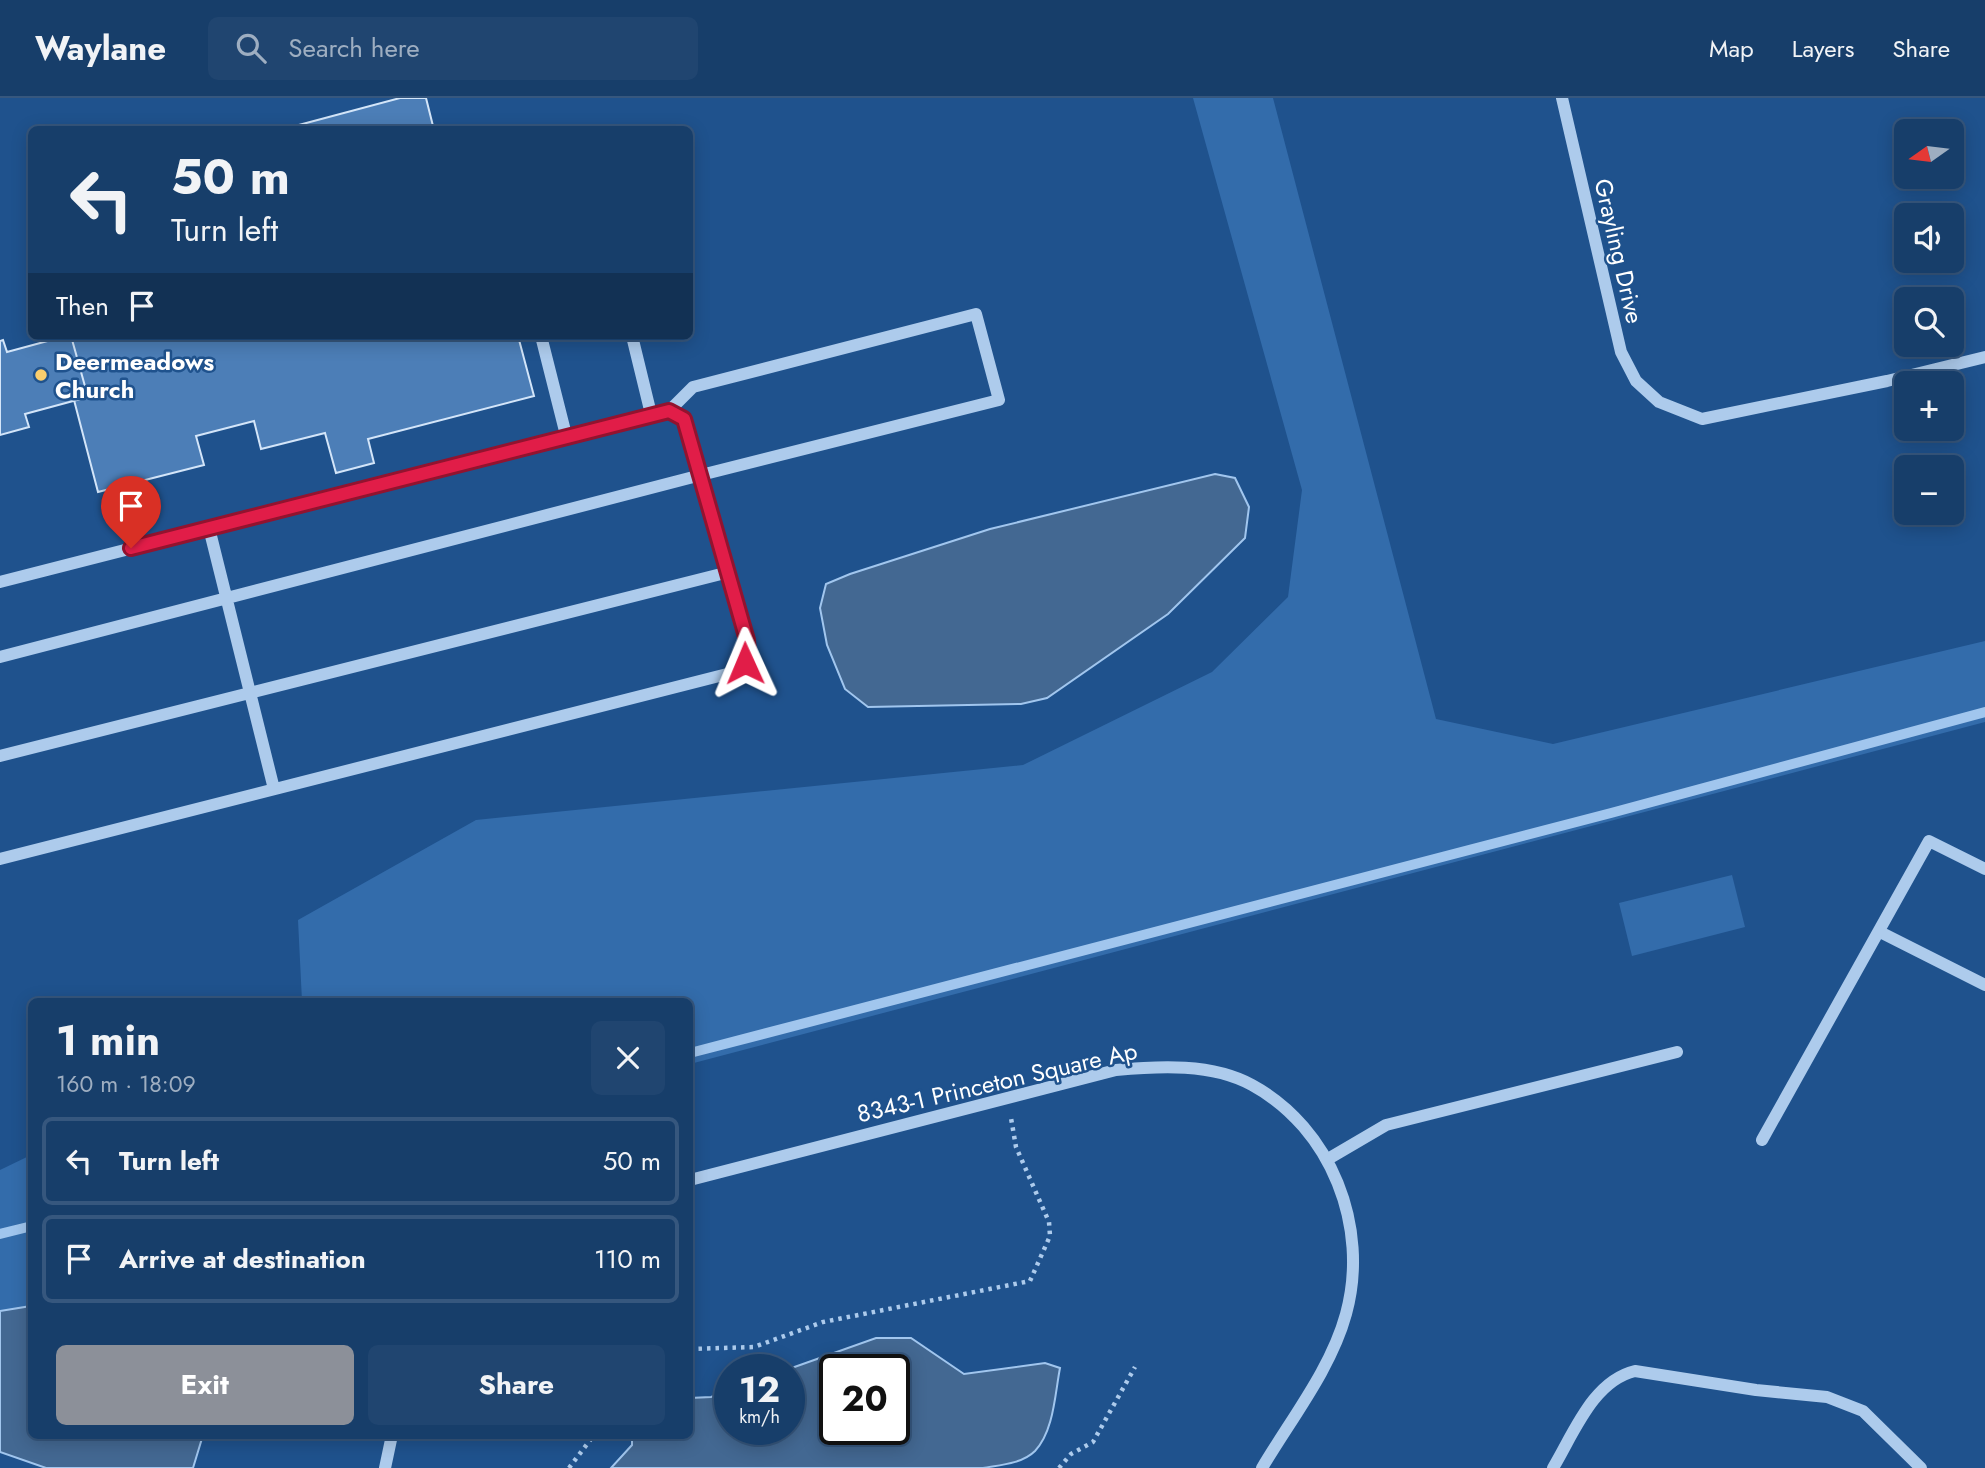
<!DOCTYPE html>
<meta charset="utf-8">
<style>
body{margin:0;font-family:Jost,sans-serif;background:#204570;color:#f1f3f6;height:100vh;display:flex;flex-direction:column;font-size:26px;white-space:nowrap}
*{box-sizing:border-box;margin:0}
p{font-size:23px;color:#9eaec1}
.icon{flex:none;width:38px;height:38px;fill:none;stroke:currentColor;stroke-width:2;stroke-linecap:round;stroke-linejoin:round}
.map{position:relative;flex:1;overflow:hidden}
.sheet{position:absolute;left:28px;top:900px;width:665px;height:441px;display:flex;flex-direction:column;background:#173e6a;border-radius:10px;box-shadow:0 4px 18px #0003,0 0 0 2px #36577e}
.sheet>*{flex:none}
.hud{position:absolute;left:28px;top:28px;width:665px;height:214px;border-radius:10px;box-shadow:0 4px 18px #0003,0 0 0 2px #36577e;background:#173e6a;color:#f1f3f6;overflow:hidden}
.needle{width:46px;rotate:256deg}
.controls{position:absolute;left:1894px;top:21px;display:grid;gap:14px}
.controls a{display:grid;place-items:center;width:70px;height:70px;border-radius:10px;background:#173e6a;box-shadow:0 4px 18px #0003,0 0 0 2px #36577e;font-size:35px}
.speed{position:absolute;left:714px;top:1256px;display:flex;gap:14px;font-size:35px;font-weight:700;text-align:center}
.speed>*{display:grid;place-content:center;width:91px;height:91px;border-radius:50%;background:#173e6a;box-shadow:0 4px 18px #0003,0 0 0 2px #36577e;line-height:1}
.speed small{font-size:18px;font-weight:400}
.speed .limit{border:4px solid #111;border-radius:10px;background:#fff;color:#111}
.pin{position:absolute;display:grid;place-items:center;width:60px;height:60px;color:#fff;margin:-72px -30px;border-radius:50% 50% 50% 0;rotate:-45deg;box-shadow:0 0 7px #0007}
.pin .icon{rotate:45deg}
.me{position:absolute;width:77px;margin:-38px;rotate:359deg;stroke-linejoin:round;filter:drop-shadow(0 0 5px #0008)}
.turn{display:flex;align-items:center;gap:24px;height:147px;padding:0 28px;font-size:32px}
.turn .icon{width:91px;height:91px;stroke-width:2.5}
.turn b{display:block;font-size:49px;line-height:60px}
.then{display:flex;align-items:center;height:66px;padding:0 28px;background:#0003;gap:14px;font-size:26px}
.round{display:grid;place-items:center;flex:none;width:74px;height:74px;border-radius:10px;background:#204570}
.head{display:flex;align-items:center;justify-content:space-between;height:119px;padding:0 28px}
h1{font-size:42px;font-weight:700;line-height:52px}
.action{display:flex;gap:14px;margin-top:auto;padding:14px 28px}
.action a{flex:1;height:80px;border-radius:10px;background:#8c9099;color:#fff;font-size:28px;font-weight:700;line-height:80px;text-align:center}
.action a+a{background:#204570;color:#f1f3f6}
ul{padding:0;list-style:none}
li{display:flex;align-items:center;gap:21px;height:88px;margin:0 14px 10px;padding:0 14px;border:4px solid #36577e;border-radius:10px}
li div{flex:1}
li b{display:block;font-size:26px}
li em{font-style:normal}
header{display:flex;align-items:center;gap:42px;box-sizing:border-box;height:98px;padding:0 35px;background:#173e6a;border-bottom:2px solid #36577e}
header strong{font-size:33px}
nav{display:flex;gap:38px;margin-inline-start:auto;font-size:24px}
.search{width:490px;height:63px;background:#204570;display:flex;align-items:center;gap:18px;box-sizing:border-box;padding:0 24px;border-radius:10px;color:#9eaec1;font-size:26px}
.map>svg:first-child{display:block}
.green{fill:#336cab}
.water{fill:#436892;stroke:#a1c6ee;stroke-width:2;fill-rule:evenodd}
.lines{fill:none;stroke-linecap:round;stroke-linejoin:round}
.stream{stroke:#a1c6ee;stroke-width:10}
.building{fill:#4c7eb7;stroke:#d3e5f9;stroke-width:2}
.path{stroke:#adcbec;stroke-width:4.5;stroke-dasharray:3.5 5;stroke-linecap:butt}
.minor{stroke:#adcbec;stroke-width:12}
.route-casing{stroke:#92132f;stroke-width:18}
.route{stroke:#e11d48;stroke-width:12}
.poi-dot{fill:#face6d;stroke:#1f528d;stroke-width:2.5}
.labels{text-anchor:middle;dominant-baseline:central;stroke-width:5;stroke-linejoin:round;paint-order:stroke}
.street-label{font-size:24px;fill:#fff;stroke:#1f528d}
.poi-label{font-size:24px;font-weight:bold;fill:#fff;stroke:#1f528d;text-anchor:start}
</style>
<header>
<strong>Waylane</strong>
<div class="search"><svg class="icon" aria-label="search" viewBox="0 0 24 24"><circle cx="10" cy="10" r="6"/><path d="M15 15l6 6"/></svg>Search here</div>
<nav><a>Map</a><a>Layers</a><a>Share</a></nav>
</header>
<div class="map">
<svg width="1985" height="1370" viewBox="0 0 1985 1370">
<rect width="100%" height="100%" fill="#1f528d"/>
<!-- green -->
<path class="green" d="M1193 0H1273L1436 621 1553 646 1985 543V624L690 966V903H302L298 822 476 722 1023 667 1212 574 1288 499 1302 392Z
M1732 777 1745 829 1632 858 1619 805Z
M31 1057V1208L0 1213V1072Z"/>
<!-- water -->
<path class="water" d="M1215 376 1235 380 1249 409 1245 440 1168 516 1047 600 1021 606 868 609 845 591 827 547 820 510 826 486 850 476 990 431Z
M31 1208 32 1337H203L193 1370H46L0 1354V1213Z
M876 1240H911L964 1276 1045 1265 1060 1270C1055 1295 1054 1333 1035 1353 1022 1366 999 1367 983 1370H611L632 1347V1337H690V1300L711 1299 730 1292V1332H789V1272H786ZM835 1272H894V1332H835Z"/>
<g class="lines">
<!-- stream -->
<path class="stream" d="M690 955 1611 715 1985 614
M0 1136 32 1128"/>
</g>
<!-- building -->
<path class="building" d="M400 0H426L434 32H280Z
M66 238H71L88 299 25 316 29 329 0 337V243L3 242 7 254Z
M71 238H518L534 298 368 341 374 365 336 375 325 335 261 351 254 323 196 338 204 367 98 394 74 302 88 299Z"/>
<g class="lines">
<!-- path -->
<path class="path" d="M690 1251 754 1249 823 1224 1030 1183 1050 1138 1049 1124 1016 1049 1011 1020
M569 1370 594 1337
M1059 1370 1071 1356 1093 1344 1135 1269"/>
<!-- minor -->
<path class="minor" d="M1562 0 1621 254 1636 283 1659 304 1702 321 1887 283 1985 259
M541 238 566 337
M632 238 651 316
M209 430 274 691
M0 484 669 313 693 289 976 216 999 302 701 377 747 542C749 557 746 564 735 574L0 761
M0 559 701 377 684 321 669 313
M0 658 729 474
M1880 834 1985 887
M1762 1042 1929 743 1985 771
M1328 1061 1386 1027 1677 954
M690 1082 1116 972C1159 968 1212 965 1252 987 1331 1030 1370 1129 1346 1216 1331 1271 1291 1321 1262 1370
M385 1370 392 1337
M1553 1370C1574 1335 1593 1283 1635 1273L1756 1292 1827 1299 1863 1313 1921 1370"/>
</g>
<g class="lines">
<defs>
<path id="route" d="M131 450 669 313 684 321 747 542 748 554 745 565"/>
</defs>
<!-- route casing -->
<use href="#route" class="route-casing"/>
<!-- route -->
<use href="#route" class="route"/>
</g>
<!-- markers -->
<circle class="poi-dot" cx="41" cy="277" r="7"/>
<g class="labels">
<!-- street labels -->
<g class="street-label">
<text transform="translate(1619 153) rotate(77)">Grayling Drive</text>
<text transform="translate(997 984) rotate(-13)">8343-1 Princeton Square Ap</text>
</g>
<!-- poi labels -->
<g class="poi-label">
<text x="55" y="263">Deermeadows<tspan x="55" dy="28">Church</tspan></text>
</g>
</g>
</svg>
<div class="controls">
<a><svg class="needle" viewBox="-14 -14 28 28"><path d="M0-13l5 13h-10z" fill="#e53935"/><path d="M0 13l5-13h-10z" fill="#9eaec1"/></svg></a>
<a><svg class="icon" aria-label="sound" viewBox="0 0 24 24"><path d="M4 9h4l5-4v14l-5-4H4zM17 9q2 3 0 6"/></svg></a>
<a><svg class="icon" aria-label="search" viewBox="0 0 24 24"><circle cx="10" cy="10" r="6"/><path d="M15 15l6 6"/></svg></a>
<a>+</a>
<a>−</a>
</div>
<div class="speed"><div>12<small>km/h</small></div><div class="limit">20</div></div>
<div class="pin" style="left:131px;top:450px;background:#d93025"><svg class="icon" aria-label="arrive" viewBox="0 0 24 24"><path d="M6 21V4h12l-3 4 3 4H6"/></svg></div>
<svg class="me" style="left:745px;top:565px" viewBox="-20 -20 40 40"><path d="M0-17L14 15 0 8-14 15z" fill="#e11d48" stroke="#fff" stroke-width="4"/></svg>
<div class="hud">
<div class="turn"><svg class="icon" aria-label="left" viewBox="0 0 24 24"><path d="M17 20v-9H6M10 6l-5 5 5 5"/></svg><div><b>50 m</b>Turn left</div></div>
<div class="then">Then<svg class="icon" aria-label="arrive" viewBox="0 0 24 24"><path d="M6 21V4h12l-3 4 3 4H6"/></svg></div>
</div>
<section class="sheet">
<div class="head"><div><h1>1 min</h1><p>160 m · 18:09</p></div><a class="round"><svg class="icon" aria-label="close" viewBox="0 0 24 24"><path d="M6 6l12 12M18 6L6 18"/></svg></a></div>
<ul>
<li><svg class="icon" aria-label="left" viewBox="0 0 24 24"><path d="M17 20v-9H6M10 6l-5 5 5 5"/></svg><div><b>Turn left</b></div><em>50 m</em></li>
<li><svg class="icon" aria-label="arrive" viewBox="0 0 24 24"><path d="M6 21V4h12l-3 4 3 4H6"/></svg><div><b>Arrive at destination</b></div><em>110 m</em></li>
</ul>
<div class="action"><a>Exit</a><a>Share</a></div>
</section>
</div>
